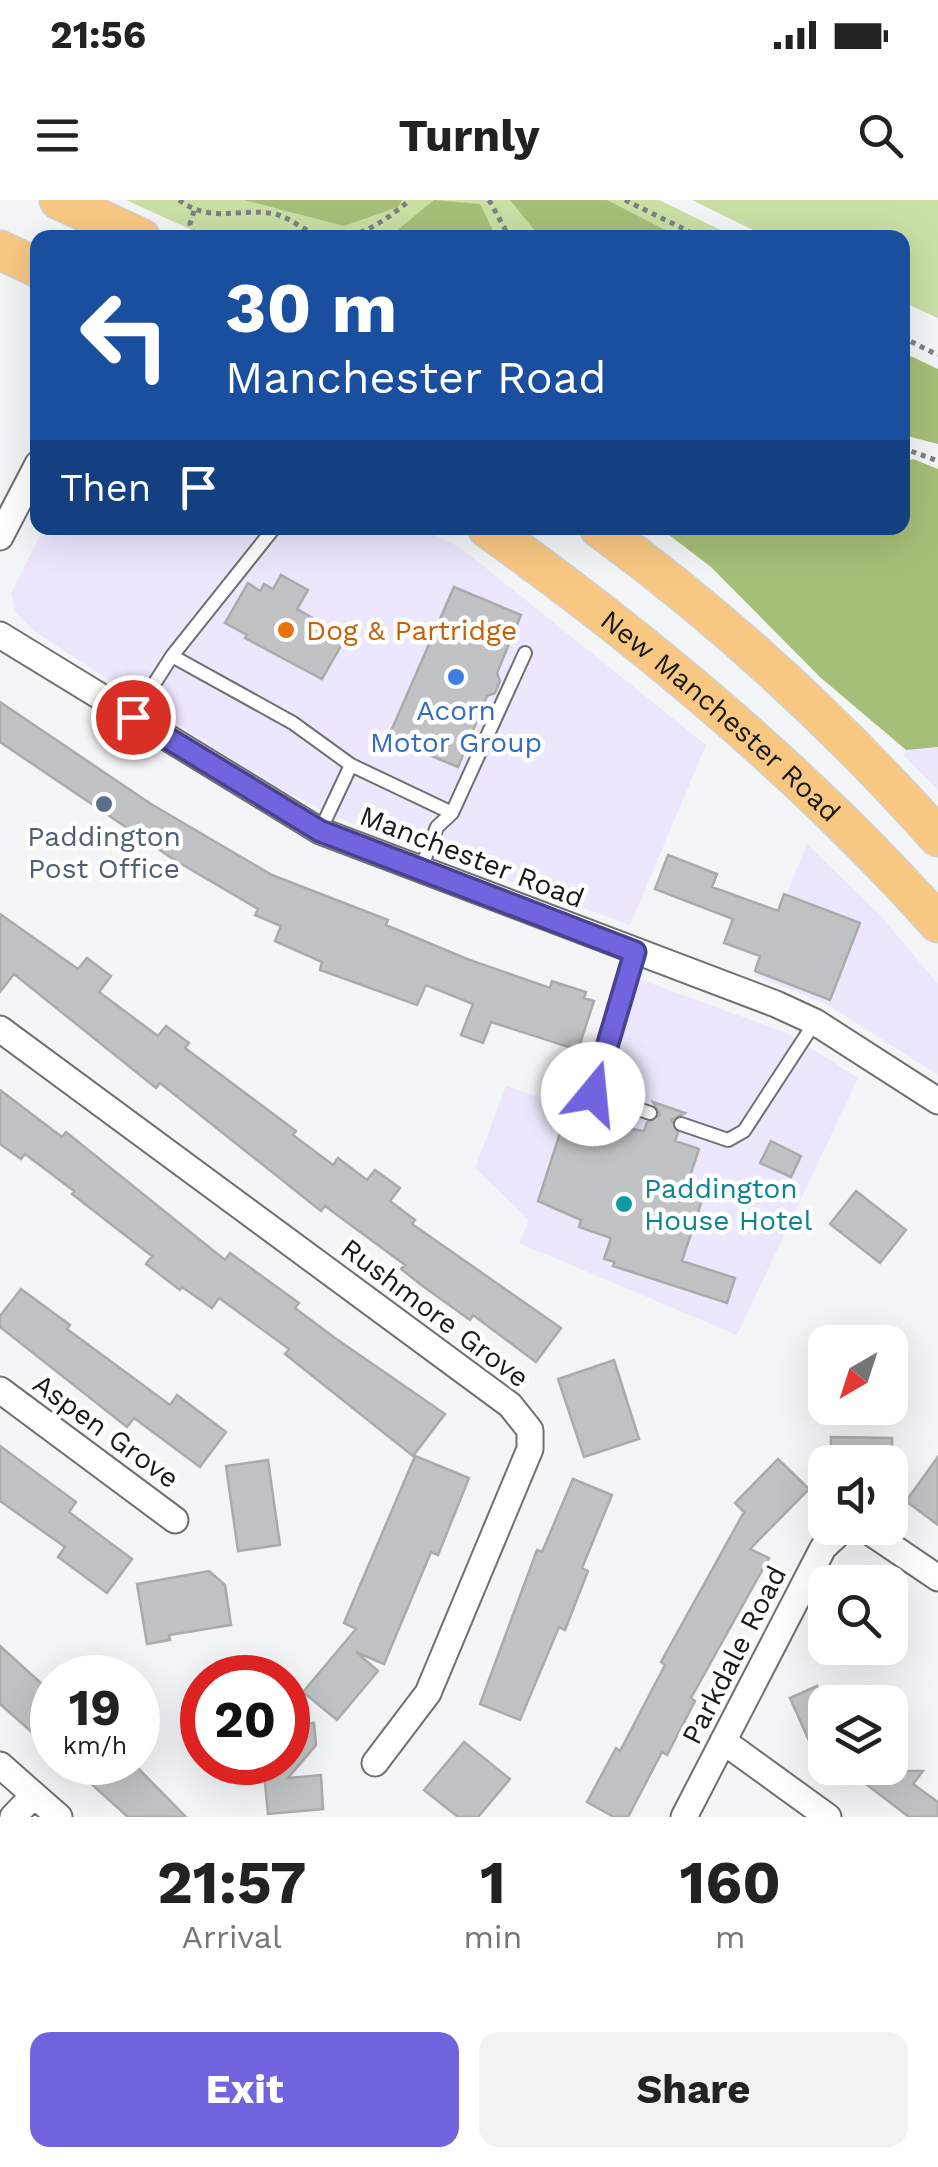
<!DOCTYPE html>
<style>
body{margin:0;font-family:"Work Sans",sans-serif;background:#f2f2f2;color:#222;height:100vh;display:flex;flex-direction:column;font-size:38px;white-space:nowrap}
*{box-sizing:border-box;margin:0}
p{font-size:32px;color:#767676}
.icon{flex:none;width:55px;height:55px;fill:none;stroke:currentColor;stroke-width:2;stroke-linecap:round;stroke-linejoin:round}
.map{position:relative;height:1617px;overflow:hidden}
.side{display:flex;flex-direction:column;background:#fff;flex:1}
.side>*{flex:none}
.top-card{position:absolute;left:30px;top:30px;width:880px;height:305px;border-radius:20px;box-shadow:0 10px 40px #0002;background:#1a4fa0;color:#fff;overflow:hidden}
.needle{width:65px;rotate:219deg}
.tools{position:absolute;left:808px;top:1125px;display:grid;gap:20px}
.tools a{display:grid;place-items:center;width:100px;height:100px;border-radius:20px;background:#fff;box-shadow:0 10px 40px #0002;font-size:50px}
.speed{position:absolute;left:30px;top:1455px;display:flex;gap:20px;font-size:50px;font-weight:700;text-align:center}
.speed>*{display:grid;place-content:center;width:130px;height:130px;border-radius:50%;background:#fff;box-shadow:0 10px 40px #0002;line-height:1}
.speed small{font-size:25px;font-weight:400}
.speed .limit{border:15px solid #d22;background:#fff;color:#111}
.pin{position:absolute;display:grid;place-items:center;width:85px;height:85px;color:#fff;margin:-42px;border:5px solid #fff;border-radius:50%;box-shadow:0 2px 10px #0007}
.me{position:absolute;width:110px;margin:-55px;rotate:17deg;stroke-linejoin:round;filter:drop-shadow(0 0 8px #0008)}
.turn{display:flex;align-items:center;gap:35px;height:210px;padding:0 30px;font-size:45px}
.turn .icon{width:130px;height:130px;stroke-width:2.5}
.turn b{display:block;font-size:70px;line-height:85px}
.then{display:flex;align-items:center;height:95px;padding:0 30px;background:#0003;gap:20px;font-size:38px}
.eta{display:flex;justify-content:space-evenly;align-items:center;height:170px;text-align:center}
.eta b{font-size:60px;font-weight:700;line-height:70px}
.primary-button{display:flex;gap:20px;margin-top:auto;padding:20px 30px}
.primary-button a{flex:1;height:115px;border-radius:20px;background:#7165df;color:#fff;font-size:40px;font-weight:700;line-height:115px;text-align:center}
.primary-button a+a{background:#f2f2f2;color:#222}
.status{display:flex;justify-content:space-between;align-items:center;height:70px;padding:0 50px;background:#fff;direction:ltr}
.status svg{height:28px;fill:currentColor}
header{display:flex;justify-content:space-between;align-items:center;height:130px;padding:0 30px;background:#fff;font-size:45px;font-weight:700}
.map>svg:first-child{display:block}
.commercial{fill:#ece7fd}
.green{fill:#c9dfa4}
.forest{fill:#a6bf78}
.building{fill:#c1c2c3;stroke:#aaabab;stroke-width:2.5}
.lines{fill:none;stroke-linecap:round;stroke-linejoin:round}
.lane-casing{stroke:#6f7070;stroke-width:16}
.street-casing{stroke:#6f7070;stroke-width:29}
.primary-casing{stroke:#d1d1d1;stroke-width:41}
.path{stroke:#7f8080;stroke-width:5;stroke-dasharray:5 5;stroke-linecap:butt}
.lane{stroke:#fff;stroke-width:12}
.street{stroke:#fff;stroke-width:25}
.primary{stroke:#f8c883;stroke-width:38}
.route-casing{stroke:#494291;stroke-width:25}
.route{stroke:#7165df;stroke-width:18}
.food-dot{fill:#e8710a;stroke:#fff;stroke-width:4}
.shop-dot{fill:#3f7fe0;stroke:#fff;stroke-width:4}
.service-dot{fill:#5c6f8a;stroke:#fff;stroke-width:4}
.culture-dot{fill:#0f9aa8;stroke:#fff;stroke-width:4}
.labels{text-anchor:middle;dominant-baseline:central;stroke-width:9;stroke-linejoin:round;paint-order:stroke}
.food-label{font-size:28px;fill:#c56008;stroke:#fff;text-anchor:start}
.shop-label{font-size:28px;fill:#366cbe;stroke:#fff}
.street-label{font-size:28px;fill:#191919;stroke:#fff}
.service-label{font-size:28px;fill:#4e5e75;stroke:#fff}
.culture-label{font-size:28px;fill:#0d838f;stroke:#fff;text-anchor:start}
</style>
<div class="status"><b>21:56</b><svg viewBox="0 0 49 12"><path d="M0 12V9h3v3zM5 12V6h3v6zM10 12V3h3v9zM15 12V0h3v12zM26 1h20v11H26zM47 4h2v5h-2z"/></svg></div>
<header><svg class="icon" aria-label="menu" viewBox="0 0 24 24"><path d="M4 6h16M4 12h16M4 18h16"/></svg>Turnly<svg class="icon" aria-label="search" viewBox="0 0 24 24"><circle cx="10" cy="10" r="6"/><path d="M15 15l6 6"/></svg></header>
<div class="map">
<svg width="938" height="1617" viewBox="0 0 938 1617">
<rect width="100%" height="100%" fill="#f4f5f6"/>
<!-- commercial -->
<path class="commercial" d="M44 328H420L461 348 706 545 630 725 335 617 266 582 34 431 16 413 11 393Z
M938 547V590L904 556 906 550Z
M807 644 880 715 938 784V875L828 805 754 775Z
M617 771 787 833 858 878 737 1135 519 1043 529 1020 475 968 506 886 567 906 581 898Z"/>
<!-- green -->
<path class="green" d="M126 0H659L735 37H207Z
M692 0H938V118L903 102 902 38 767 37Z"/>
<!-- forest -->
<path class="forest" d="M244 0H402L398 7 344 26Z
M434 0 480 4 496 37H389Z
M510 0H607L679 37H540Z
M902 152 938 169V244L903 235Z
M913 259 938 269V547L906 550 820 477 711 367 660 328H902L903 263Z"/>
<!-- building -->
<path class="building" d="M281 375 308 390 297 409 346 437 322 479 245 438 247 435 225 423 248 383 260 391 264 384 273 389Z
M454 387 521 415 497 473 500 481 495 493 487 496 458 567 388 538Z
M0 502 151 604 272 675 388 720 386 725 467 759 550 788 552 781 586 792 584 798 594 801 578 850 491 822 483 843 461 835 473 804 426 785 417 805 320 770 322 762 275 741 281 726 255 715 258 709 173 659 0 542Z
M668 655 717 674 712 687 778 711 784 694 860 723 830 800 755 771 760 756 724 743 733 719 655 689Z
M0 714 78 769 87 758 111 776 99 792 158 836 166 826 189 843 185 848 296 931 293 935 333 965 338 958 367 980 375 970 400 988 390 1001 415 1020 412 1024 561 1128 536 1162 473 1115 470 1120 424 1087 401 1069 405 1065 325 1006 321 1011 160 883 156 888 14 774 0 792Z
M0 890 62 937 66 932 225 1060 230 1053 299 1103 295 1108 335 1138 445 1214 413 1256 285 1154 289 1149 219 1098 212 1108 182 1087 180 1090 146 1064 152 1056 72 994 74 991 25 954 21 959 0 944Z
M653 902 685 913 672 920 678 933 675 941 699 949 685 991 703 997 682 1061 735 1078 727 1103 613 1066 615 1062 604 1059 611 1038 579 1027 581 1020 538 1001 561 930 574 920 616 933 618 927 644 931 647 922 660 915Z
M771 941 801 956 791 977 760 963Z
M856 991 906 1030 880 1063 830 1024Z
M21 1089 70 1125 67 1129 170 1205 177 1195 226 1232 200 1267 134 1218 127 1227 0 1127V1116Z
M614 1160 639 1239 584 1257 558 1179Z
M831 1237 892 1238V1262H831Z
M0 1246 76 1302 69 1312 132 1359 107 1393 58 1357 65 1347 0 1301Z
M415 1256 469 1278 438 1355 431 1352 384 1464 356 1452 378 1471 337 1520 303 1492 356 1429 344 1423Z
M938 1257V1325L906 1301Z
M778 1259 809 1289 750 1349 769 1358 691 1498 695 1501 667 1555 662 1552 628 1617H614L587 1602 616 1548 620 1551 665 1465 661 1462 744 1312 735 1303Z
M268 1260 280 1345 238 1351 226 1266Z
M573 1279 612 1295 582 1368 588 1371 565 1430 559 1427 520 1520 480 1504 537 1350 542 1352Z
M209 1371 225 1385 231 1425 169 1435 170 1440 147 1444 137 1384Z
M0 1446 52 1493V1550L0 1504Z
M817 1486 825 1504V1577L790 1498Z
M314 1523 316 1545 288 1578 321 1575 323 1609 268 1614 263 1562H288V1526Z
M464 1542 510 1579 478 1617H458L424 1590Z
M67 1562H132L186 1617H128Z
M849 1571H923L913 1584 938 1602V1617H909Z"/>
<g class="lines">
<defs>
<path id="lane" d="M172 456 274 328
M133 517 172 456 293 523 351 565 452 613 437 627 420 671
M452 613 525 453
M320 631 351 565
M635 752 593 894 650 913
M681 924 728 940 744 931 815 822"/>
<path id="street" d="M0 337 38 264
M0 435 320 631 776 804 815 822 938 901
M0 829 510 1205 530 1230V1249L428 1493 375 1563
M0 1190 175 1320
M864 1328 938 1378
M723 1541 828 1617
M0 1565 59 1617
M13 1617 34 1595
M684 1617 823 1348 844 1328"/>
<g id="primary">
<path d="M59 0 141 38"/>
<path d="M0 50 38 68"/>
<path id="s1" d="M487 328C649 444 805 574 938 723"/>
<path d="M599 328C721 417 837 524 938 637"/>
</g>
</defs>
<!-- lane casing -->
<use href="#lane" class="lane-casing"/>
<!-- street casing -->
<use href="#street" class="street-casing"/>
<!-- primary casing -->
<use href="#primary" class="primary-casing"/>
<!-- path -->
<path class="path" d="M179 0C210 23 234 9 269 13 289 14 306 35 326 37 359 41 387 19 410 0
M489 0 510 38
M625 0 702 38
M194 11 190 24 195 38
M902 137 938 155
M902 252 908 250 938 261"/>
<!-- lane -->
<use href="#lane" class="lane"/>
<!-- street -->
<use href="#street" class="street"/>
<!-- primary -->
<use href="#primary" class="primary"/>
</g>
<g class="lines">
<defs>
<path id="route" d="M133 517 320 631 635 752 593 894"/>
</defs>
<!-- route casing -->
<use href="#route" class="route-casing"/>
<!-- route -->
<use href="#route" class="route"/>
</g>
<!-- markers -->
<circle class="food-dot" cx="286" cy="430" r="10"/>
<circle class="shop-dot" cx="456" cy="477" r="10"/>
<circle class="service-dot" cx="104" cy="604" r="10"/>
<circle class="culture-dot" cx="624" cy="1004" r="10"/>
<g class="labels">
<!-- food labels -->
<g class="food-label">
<text x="306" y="430">Dog &amp; Partridge</text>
</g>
<!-- shop labels -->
<g class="shop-label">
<text x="456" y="510">Acorn<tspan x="456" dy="32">Motor Group</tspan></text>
</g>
<!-- street labels -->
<g class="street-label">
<text stroke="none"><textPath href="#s1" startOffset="300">New Manchester Road</textPath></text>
<text transform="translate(472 657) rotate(21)">Manchester Road</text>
<text transform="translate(435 1113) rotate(37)">Rushmore Grove</text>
<text transform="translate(106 1231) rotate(36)">Aspen Grove</text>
<text transform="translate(734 1455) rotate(-63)">Parkdale Road</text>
</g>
<!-- service labels -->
<g class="service-label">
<text x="104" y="636">Paddington<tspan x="104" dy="32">Post Office</tspan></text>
</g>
<!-- culture labels -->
<g class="culture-label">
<text x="644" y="988">Paddington<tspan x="644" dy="32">House Hotel</tspan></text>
</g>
</g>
</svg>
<div class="tools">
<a><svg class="needle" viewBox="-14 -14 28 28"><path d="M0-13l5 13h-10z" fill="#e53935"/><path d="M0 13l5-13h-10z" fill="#767676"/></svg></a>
<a><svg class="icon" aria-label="sound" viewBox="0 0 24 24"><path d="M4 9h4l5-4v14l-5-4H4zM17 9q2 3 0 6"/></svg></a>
<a><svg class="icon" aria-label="search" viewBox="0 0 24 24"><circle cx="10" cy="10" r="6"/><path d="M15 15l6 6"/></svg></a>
<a><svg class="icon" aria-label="layers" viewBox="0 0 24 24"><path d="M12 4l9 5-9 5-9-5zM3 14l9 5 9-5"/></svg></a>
</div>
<div class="speed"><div>19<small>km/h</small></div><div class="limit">20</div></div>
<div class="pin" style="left:133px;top:517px;background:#d93025"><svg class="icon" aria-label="arrive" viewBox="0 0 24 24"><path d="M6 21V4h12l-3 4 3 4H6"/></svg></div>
<svg class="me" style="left:593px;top:894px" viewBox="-20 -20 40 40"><circle r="19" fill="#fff"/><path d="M0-13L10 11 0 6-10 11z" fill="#7165df"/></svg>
<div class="top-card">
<div class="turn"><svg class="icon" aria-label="left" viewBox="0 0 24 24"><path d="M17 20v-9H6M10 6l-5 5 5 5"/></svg><div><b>30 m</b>Manchester Road</div></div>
<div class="then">Then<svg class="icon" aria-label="arrive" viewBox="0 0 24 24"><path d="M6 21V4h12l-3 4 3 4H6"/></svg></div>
</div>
</div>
<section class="side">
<div class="eta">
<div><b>21:57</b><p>Arrival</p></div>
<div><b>1</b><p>min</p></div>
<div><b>160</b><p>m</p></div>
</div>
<div class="primary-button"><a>Exit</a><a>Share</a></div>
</section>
